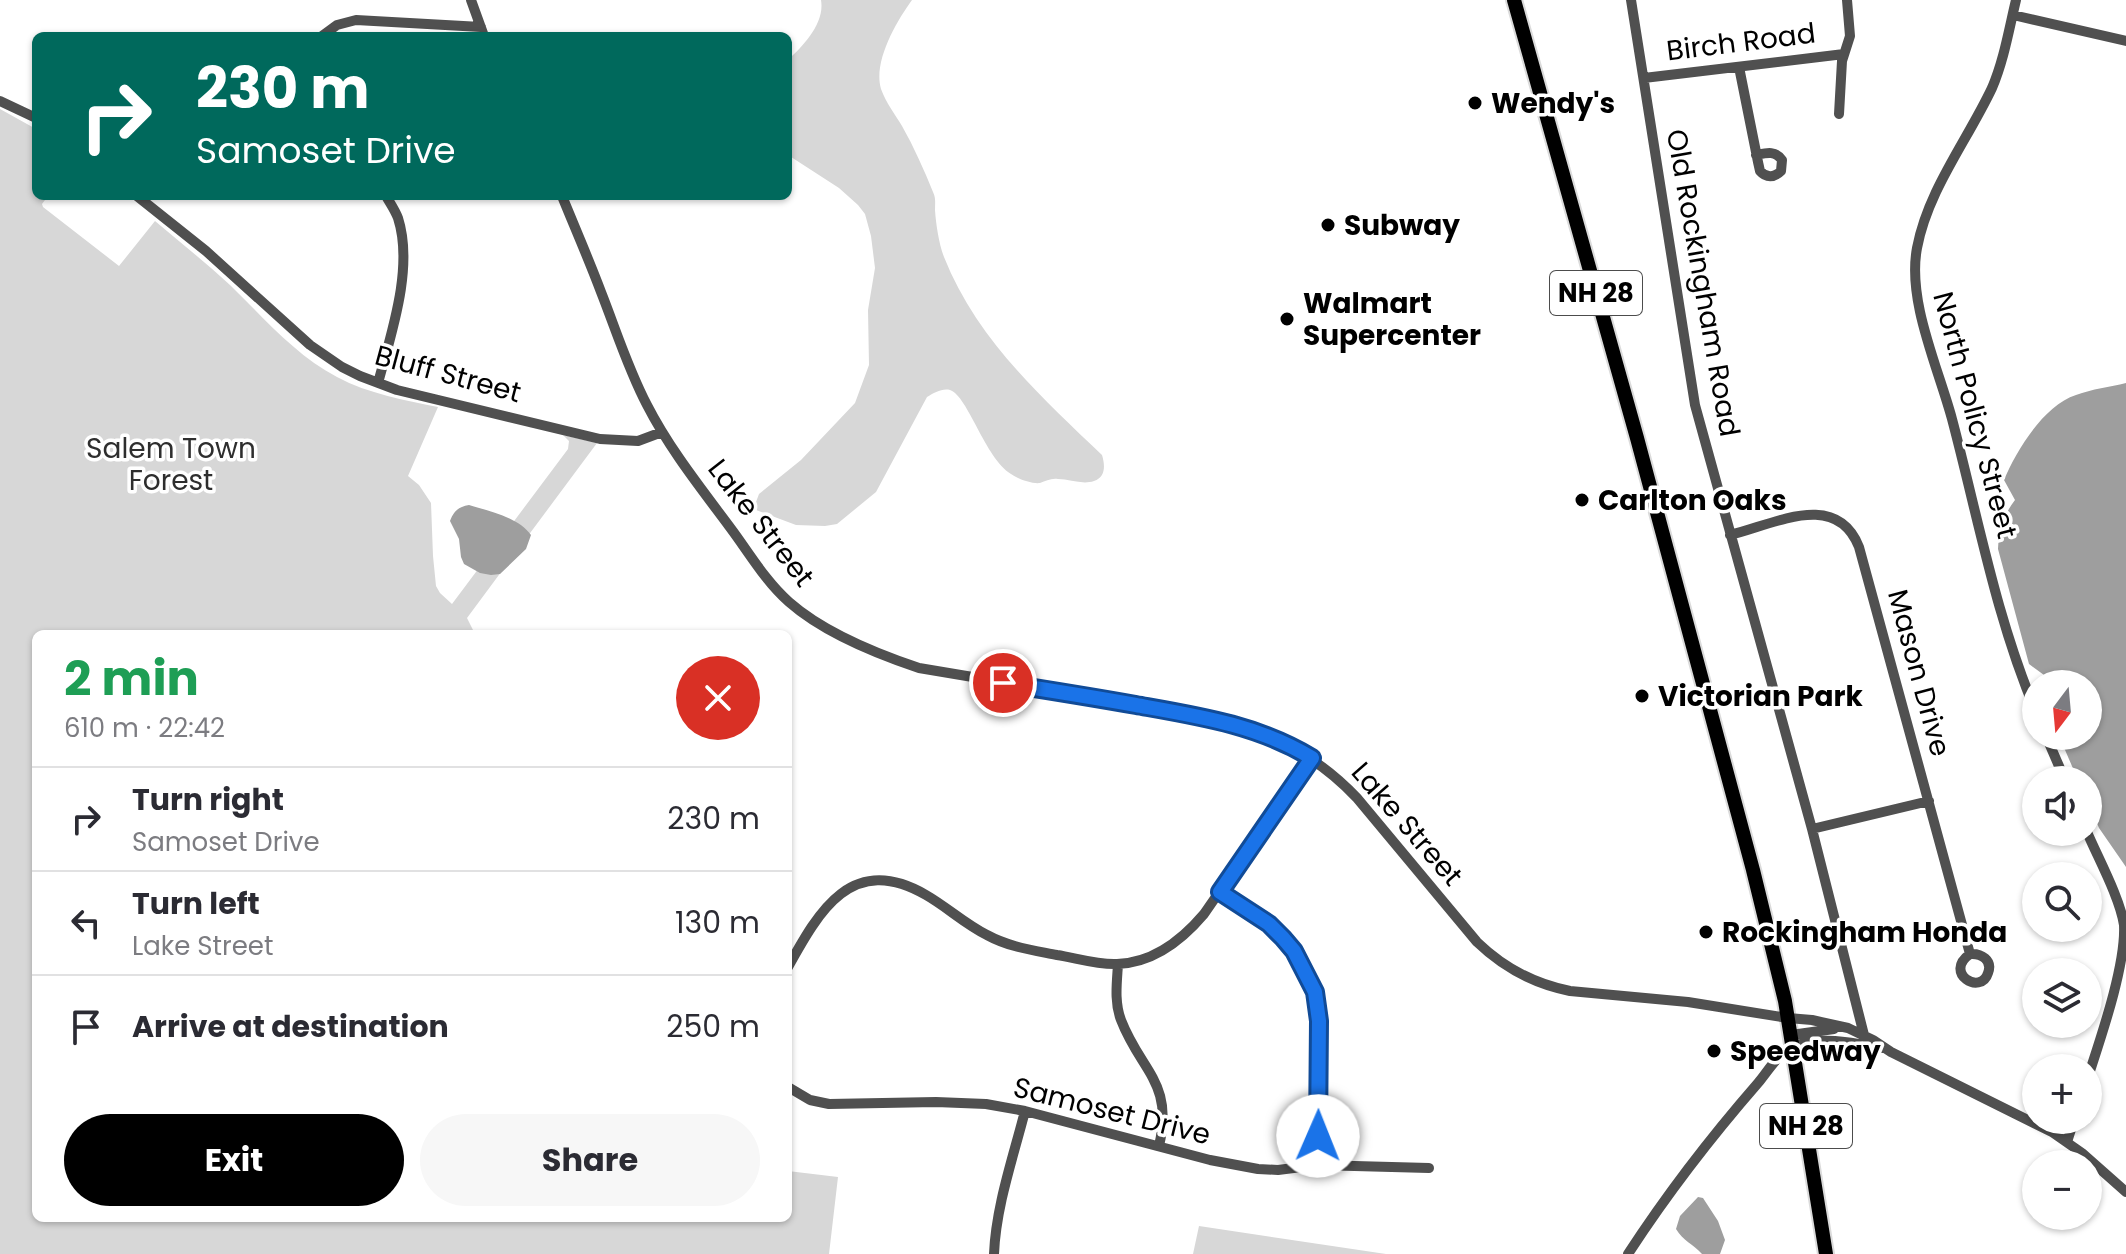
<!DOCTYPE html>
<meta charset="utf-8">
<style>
body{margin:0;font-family:Poppins,sans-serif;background:#f7f7f7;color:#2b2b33;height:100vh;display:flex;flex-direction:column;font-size:30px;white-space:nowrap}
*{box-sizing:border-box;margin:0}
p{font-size:26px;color:#7c7c81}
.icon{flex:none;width:44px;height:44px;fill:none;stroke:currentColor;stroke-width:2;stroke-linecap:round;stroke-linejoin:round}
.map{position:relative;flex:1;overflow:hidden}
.sheet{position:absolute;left:32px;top:630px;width:760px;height:592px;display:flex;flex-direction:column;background:#fff;border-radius:12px;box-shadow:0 2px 6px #0004}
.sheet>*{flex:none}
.top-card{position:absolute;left:32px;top:32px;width:760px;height:168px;border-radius:12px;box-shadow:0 2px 6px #0004;background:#00695c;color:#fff;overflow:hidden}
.needle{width:52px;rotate:196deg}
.tools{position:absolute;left:2022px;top:670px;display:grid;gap:16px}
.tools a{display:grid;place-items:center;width:80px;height:80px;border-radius:50%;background:#fff;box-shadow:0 2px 6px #0004;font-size:40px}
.pin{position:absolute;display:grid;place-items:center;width:68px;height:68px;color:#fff;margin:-34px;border:4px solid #fff;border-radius:50%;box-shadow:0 2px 8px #0007}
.me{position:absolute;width:88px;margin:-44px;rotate:1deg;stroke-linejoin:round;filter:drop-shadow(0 0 6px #0008)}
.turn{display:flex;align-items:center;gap:28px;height:168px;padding:0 32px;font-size:36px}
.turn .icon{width:104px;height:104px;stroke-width:2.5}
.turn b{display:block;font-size:56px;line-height:68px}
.round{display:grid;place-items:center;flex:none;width:84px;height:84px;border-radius:42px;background:#f7f7f7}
.overview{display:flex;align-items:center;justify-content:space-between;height:136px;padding:0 32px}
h1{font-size:48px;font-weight:700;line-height:60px;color:#1e9e55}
.button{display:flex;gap:16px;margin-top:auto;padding:16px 32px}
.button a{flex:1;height:92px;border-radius:48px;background:#000;color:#fff;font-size:32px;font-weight:700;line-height:92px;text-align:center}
.button a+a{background:#f7f7f7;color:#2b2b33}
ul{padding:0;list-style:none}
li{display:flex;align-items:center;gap:24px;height:104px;padding:0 32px;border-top:2px solid #e1e1e2}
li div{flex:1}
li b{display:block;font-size:30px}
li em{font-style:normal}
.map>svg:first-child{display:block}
.green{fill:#d7d7d7}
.water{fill:#9e9e9e}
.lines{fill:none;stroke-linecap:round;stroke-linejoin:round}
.major-casing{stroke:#dbdbdb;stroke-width:18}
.minor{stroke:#505050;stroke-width:10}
.major{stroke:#000;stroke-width:14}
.route-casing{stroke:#114b97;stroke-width:20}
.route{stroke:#1a73e8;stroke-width:14}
.poi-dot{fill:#000;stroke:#fff;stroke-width:3}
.labels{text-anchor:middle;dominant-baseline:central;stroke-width:7;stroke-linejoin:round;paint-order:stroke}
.shield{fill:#fff;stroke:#4c4c4c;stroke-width:2}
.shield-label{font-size:26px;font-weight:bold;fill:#000}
.street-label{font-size:28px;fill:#000;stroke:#fff}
.poi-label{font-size:28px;font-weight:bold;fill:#000;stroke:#fff;text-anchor:start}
.park-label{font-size:28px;fill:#2e2e2e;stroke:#fff}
</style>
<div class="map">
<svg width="2126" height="1254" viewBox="0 0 2126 1254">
<rect width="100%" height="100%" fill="#fff"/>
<!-- green -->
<path class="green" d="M821 0H912C896 22 873 62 881 89 886 103 895 114 902 126 914 147 924 170 933 192 936 198 935 203 935 210 936 225 939 244 944 257 976 338 1041 397 1102 455 1105 465 1106 477 1094 481 1082 485 1070 479 1058 479 1051 478 1046 481 1040 483 1032 484 1018 479 1011 474 985 458 968 396 950 390 942 388 934 393 927 397L876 492 837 524 825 526 796 525 756 510V502L759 494 801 460 855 403 869 365 868 310 875 268 871 236 865 214 858 205 839 188 788 155V60C804 45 825 23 821 0Z
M0 109 36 129V196H48L42 204 43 207 119 266 155 221C180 242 206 263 230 285 264 318 295 355 337 377 369 394 404 400 438 407L408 476 419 485 431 503 433 556 436 586 440 593 452 604 568 449 569 441 563 435 597 443 467 618 475 634H36V1218H788V1171L838 1177 829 1254H0Z
M1199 1226 1386 1254H1193Z"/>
<!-- water -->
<path class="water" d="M2126 383V867L2099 828 2088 802V780H2078L2059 736H2088V684H2049L2044 675 2029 664 1998 549C1999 529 2003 516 2015 500L2004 480C2016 451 2044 405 2076 395 2092 389 2110 387 2126 383Z
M469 505C489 511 518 517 531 535L526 549 500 574 491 575 480 573 464 564 461 557 459 539 450 521C454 511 458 507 469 505Z
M1698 1197 1703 1198 1718 1221 1725 1240 1720 1254H1702C1693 1244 1683 1241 1676 1229L1680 1216Z"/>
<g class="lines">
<defs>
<path id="major" d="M1514 0 1637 438 1753 870 1785 1001 1826 1254"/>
</defs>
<!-- major casing -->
<use href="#major" class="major-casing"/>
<!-- minor -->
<path class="minor" d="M471 0 484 36
M1631 0 1695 405 1812 829 1864 1035
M2016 0C2009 29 2004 60 1992 88 1967 141 1928 190 1917 248 1907 301 1938 367 1952 419 1978 517 1996 618 2036 712
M2013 15 2126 41
M322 36 337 25 356 20 481 27
M1739 67 1758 162 1760 171C1766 178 1774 178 1781 171L1782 160C1775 150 1766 153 1756 155
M1644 78 1844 54
M0 101 36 118
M1839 114 1842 61 1850 36 1847 0
M137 196 206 251 310 345 342 367 360 376 397 390 600 439 638 441 662 432
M562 196C575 228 589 260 601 292 616 330 628 369 647 405 669 448 700 487 729 526 748 551 765 581 789 602 823 632 877 654 919 668L1181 712C1252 726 1306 744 1357 798L1477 942C1504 968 1534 984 1570 991L1688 1002 1788 1018 1812 1020 1848 1028 1873 1040 1891 1052 2052 1132 2082 1153 2126 1192
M378 383C391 334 414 268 398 218 395 210 390 203 386 196
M1730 535C1773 525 1836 489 1859 547L1970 954C1943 973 1981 996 1988 973 1993 960 1981 953 1970 954
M2046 736 2065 780
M1812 829 1929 801
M2087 832C2098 858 2120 898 2124 925 2126 965 2101 1037 2088 1077
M1220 892 1269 924 1283 938 1294 951 1315 992 1319 1021 1317 1165
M1118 964C1117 982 1114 1002 1121 1020 1141 1072 1174 1082 1159 1146
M788 967C819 911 852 852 926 895 947 907 965 924 987 935 1009 947 1032 950 1057 955 1076 958 1098 965 1117 964 1152 963 1182 940 1204 914L1312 758
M1791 1035 1834 1029
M788 1087 810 1100 829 1104 936 1102 986 1104 1025 1111 1210 1160 1258 1169 1278 1170 1317 1165 1429 1168
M2067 1142 2074 1120
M994 1254C996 1206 1013 1158 1025 1111
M1628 1254C1667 1194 1711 1137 1758 1083 1768 1071 1781 1049 1797 1045 1825 1036 1854 1043 1882 1048"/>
<!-- major -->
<use href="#major" class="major"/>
</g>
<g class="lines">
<defs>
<path id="route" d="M1003 683C1047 690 1092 697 1136 705 1198 716 1258 725 1312 758L1220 892 1269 924 1283 938 1294 951 1315 992 1319 1021 1318 1136"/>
</defs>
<!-- route casing -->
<use href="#route" class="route-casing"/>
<!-- route -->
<use href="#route" class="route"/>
</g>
<!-- markers -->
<g class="poi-dot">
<circle cx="1475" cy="103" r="8"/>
<circle cx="1328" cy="225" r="8"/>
<circle cx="1287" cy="319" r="8"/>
<circle cx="1582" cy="500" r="8"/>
<circle cx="1642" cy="696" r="8"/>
<circle cx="1706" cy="932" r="8"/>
<circle cx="1714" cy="1051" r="8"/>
</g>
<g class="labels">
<!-- shield labels -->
<g class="shield">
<rect x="1550" y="271" width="92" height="44" rx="6"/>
<rect x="1760" y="1104" width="92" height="44" rx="6"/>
</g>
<g class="shield-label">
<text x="1596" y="293">NH 28</text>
<text x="1806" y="1126">NH 28</text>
</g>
<!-- street labels -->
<g class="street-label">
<text transform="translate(1741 42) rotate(-7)">Birch Road</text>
<text transform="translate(1703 283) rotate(80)">Old Rockingham Road</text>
<text transform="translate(448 374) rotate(15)">Bluff Street</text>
<text transform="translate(1975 415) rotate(75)">North Policy Street</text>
<text transform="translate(761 523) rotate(52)">Lake Street</text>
<text transform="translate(1919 673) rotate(75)">Mason Drive</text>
<text transform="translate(1407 824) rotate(49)">Lake Street</text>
<text transform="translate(1112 1111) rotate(14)">Samoset Drive</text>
</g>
<!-- poi labels -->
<g class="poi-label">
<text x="1491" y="103">Wendy's</text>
<text x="1344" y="225">Subway</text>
<text x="1303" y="303">Walmart<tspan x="1303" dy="32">Supercenter</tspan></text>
<text x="1598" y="500">Carlton Oaks</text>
<text x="1658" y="696">Victorian Park</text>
<text x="1722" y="932">Rockingham Honda</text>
<text x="1730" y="1051">Speedway</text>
</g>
<!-- park labels -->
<g class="park-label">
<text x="171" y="448">Salem Town<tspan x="171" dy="32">Forest</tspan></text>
</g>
</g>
</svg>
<div class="tools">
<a><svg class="needle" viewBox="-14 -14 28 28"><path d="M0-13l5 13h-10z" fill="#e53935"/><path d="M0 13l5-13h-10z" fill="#7c7c81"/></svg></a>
<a><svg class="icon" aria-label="sound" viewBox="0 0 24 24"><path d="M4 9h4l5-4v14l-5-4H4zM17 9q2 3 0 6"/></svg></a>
<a><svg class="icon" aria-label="search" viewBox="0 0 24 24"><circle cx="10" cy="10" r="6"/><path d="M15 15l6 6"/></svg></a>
<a><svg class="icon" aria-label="layers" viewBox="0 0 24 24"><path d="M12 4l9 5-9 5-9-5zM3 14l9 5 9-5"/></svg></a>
<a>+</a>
<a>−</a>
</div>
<div class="pin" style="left:1003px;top:683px;background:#d93025"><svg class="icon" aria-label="arrive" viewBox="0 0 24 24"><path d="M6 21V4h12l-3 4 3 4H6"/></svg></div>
<svg class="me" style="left:1318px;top:1136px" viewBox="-20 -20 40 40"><circle r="19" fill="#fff"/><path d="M0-13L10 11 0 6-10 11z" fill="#1a73e8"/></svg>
<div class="top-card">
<div class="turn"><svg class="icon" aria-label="right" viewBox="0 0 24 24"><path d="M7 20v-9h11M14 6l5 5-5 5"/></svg><div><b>230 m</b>Samoset Drive</div></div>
</div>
<section class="sheet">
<div class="overview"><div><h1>2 min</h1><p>610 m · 22:42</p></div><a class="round" style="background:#d93025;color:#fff"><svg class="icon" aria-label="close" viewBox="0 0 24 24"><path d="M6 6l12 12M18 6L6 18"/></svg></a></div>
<ul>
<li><svg class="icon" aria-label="right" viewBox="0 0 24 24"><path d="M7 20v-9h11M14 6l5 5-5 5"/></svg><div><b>Turn right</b><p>Samoset Drive</p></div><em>230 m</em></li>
<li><svg class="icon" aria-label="left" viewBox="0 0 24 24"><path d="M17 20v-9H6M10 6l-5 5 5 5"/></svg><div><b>Turn left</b><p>Lake Street</p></div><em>130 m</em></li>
<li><svg class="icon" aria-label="arrive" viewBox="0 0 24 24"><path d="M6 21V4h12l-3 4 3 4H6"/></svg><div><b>Arrive at destination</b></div><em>250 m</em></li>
</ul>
<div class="button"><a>Exit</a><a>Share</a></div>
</section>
</div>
